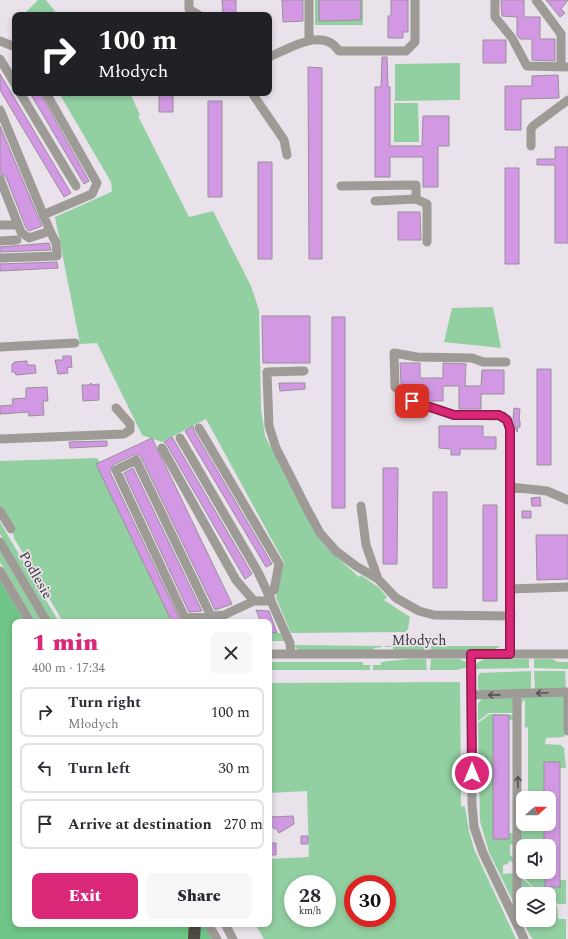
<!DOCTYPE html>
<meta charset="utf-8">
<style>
body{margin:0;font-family:Spectral,serif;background:#f7f7f7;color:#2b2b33;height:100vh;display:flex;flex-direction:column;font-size:15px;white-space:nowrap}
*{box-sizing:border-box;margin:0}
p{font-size:13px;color:#7c7c81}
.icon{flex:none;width:22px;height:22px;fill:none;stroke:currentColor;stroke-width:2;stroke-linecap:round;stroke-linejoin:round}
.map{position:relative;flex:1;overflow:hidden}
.sheet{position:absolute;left:12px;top:619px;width:260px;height:308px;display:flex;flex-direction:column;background:#fff;border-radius:8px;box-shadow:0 2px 6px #0003}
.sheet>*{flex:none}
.top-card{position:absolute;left:12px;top:12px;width:260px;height:84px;border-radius:8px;box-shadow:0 2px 6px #0003;background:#202124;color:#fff;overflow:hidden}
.needle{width:26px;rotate:69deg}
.fabs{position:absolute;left:516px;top:791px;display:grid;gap:8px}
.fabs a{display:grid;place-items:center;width:40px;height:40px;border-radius:8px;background:#fff;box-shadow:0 2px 6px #0003;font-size:20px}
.speed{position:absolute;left:284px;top:875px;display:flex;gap:8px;font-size:20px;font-weight:700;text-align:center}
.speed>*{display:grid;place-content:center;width:52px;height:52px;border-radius:50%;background:#fff;box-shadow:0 2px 6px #0003;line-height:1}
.speed small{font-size:10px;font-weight:400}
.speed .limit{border:6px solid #d22;background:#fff;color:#111}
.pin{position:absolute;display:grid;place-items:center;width:34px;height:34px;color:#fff;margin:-17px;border-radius:8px;box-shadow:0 2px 6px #0006}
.me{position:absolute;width:44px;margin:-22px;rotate:0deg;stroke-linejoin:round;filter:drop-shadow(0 0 3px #0008)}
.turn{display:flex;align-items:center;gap:14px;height:84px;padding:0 20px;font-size:18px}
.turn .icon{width:52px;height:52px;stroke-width:2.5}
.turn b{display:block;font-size:28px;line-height:34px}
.round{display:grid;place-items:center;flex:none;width:42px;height:42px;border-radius:8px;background:#f7f7f7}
.headline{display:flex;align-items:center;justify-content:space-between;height:68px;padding:0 20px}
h1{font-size:24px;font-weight:800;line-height:30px;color:#db2777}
.primary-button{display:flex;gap:8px;margin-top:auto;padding:8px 20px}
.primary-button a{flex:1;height:46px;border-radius:8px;background:#db2777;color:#fff;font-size:16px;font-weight:800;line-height:46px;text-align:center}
.primary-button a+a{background:#f7f7f7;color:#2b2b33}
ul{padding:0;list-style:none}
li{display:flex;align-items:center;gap:12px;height:50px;margin:0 8px 6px;padding:0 12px;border:2px solid #e1e1e2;border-radius:8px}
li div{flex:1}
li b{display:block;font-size:15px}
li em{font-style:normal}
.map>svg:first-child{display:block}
.green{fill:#92cfa1;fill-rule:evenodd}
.forest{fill:#70c588}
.building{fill:#d298e3;stroke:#979098}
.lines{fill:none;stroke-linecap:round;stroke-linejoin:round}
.minor{stroke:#9e9b97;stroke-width:9}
.highway{stroke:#4f4a42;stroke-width:12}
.oneway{stroke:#545254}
.route-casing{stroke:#8e194d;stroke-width:10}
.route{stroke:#db2777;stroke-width:7}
.labels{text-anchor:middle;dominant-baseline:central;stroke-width:3.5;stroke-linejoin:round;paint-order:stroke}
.street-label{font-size:14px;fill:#3c3a3d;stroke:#e9e2eb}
</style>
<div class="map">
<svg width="568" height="939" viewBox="0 0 568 939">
<rect width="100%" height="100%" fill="#e9e2eb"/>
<!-- green -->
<path class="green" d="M38 0H46L58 15H23Z
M315 0H363V25H315Z
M460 63V100L395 101V64Z
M59 93H130L140 115 138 116 189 217 213 211 251 286 259 310 261 409 265 436 315 533 326 547 359 577 361 575 378 587 387 597 384 600 410 617 408 629 405 632 291 633 276 598 284 562 206 419 162 442 142 435 97 343 80 344 55 217 109 193 112 191 111 182Z
M394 103H418L419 142H394Z
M493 307 501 348 444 342 452 308Z
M97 458 100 462 96 464 172 622H63L14 538 12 529 0 507V461Z
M0 522 59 622H52L50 619 0 534Z
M0 551 42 622H35L0 562Z
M269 633H282L285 641H269Z
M294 645 382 646V647L374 648V650H298Z
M385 646H426V650H393V647H385Z
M431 646H501L494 650H431Z
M408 659H426L427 670H373V665H381V662Z
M431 659H459L466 662 468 667 456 670H430Z
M484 659H529V668L475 669 477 663Z
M534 659H552L558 662H568V669L534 668Z
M269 662H363V665H370V670H269Z
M531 671V691H480L478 689V676L480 673Z
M534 671H565L566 689 535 691Z
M460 682 461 806 465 807 469 831 474 849 516 939H264L255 924H269V859L309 857 307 791 269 793V683ZM293 884H327V918H293ZM353 884H387V918H353Z
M524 696H562L564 698 566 734 563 737 546 738 545 744 561 745 564 748 566 768H560L544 798H528V727L525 728V700L519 704Z
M510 697 514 700 515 713H489L478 721V703L482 699Z
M490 714 515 715V721L509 720V715H493V839H509V833H515L516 847 510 844V855L516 859V863L509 861 508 864 503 865V874L516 873 513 901 489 852 480 821 478 723Z
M523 818V824H544V846H523V872H545V887H560V880H566V904H558L549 897V894C538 894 528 881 520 874V821Z
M520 877 541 894H523V920H549V900L557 906 558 919H566V939H533L531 937 520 917Z"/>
<!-- forest -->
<path class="forest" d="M0 580 25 622H15V924H192L191 939H0Z
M199 924H203L212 939H198Z"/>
<!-- building -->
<path class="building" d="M222 0H236V15H223Z
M282 0H303V21L283 22Z
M319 0H361V20L319 21Z
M391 0H408V32H403V38H388V16H391Z
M501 0H524V17H540V39H555V61L532 60V39H520L517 35V17L502 16Z
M546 0H568L561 9 565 13 560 17Z
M483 40H506V63H483Z
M382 57H387L388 87H390V146H422L423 116H449V146H438V187H423V157H390V177H375V87H381Z
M308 67 322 68V259H309Z
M0 74 71 193 64 197 0 90Z
M558 75 559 98 521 99V130H505V86H532V76Z
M30 93H40L89 181 84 184Z
M159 93H173V112H159Z
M208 101H222V197H208Z
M0 126 42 226 29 231 26 228 6 177 0 173Z
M555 147H568V243H555V165H537V159H555Z
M258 162H272V259H258Z
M505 168H519V264H505Z
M398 212H420L421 240H398Z
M49 243 51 250 0 252V247Z
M57 262 58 268 0 271V264Z
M262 316H310V363H263Z
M332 317H345V508H332Z
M63 356H71L72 367 67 368 68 373 58 374 55 360H63Z
M27 361V365H35L36 373 16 375 15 372H12V364H14V362Z
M400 363H420V378H443V363L466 364 465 386H481L482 370H504V394H481V409H459V386H443V401H432L420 397V386L401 384Z
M537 369H551V465H537Z
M91 383 92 385 99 384V400L83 401 82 385H89Z
M279 383H305V389L280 391Z
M47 387 48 401H43L44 415 29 416 28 412 0 414V406L13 405 12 399 26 398V388Z
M514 408 520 409 519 421H520V427H518L517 432 513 419Z
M193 426 194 431 272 564 266 567 185 431Z
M439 426H483V437H496V449H460V455H451V449L439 448Z
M172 437 252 574 245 579 167 445 164 442Z
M152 438 232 604 215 610 141 457 139 455H133L113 465 110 472 181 622H172L96 464Z
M107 441V446L70 448 69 442Z
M133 468 202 611 189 612 124 473Z
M383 468H398L397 564H383Z
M433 492H447V588H433Z
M540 497 541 506H532L531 498Z
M483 505H497V601H483Z
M522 511H531V518H522Z
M536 535H568V579L537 580Z
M256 610 269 611 277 633H269V622H261Z
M493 715H509V839H493Z
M544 762H560V887H545V872H549V846H544V824H549V798H544Z
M293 816 294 824 279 833 276 828 274 829 269 820V817Z
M301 836H308V844H301Z
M269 843H276V855H269Z"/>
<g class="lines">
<!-- minor -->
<path class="minor" d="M189 0V9L199 15
M495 0V17L512 38 527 66 568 67
M536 0 561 34V67
M309 40V0
M0 41 15 47
M269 57C289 49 323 26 339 51H406L415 42V0
M0 59 15 84
M20 93 76 186
M252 93 284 140 287 155
M0 110 50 231 29 238 21 232 0 179
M531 146V129L533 126 568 100
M341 186 416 185V199L427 204V242
M375 201 416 199
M43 215 92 194 97 183 46 93
M0 225H18
M0 241 17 240
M0 258 57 256 56 243 50 231
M0 347 75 343
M506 362H483L472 358 417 357 394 353 395 387 407 399 454 415 503 416 507 420 510 429V654
M304 371 267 372 269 426 276 448 308 511 320 533 336 551 356 566 378 579 396 598 419 611 434 615 511 616
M199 428 279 564 274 590 269 594
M180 438 258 572 271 600
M0 439 124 434 130 430V424L116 408
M162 448 236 580 254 601
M510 487 547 491 568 500
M361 506 366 545 378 579
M0 511 11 529
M0 542 47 622
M0 571 30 622
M510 589 568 587
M211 616 136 460 116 470 185 618 224 615 254 601H271L290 643 291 654
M269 654H568
M471 654 472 804 474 827 483 853 524 939
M568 692V731
M471 695 568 692
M511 912 517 908V694
M208 924 217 939
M225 924 233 939"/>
<!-- highway -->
<path class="highway" d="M194 939 195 924"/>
</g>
<!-- one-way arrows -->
<defs><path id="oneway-shaft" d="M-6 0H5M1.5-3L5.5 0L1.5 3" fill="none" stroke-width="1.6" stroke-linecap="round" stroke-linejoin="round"/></defs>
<g class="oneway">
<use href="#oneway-shaft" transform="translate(542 693) rotate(177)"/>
<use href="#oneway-shaft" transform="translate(494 695) rotate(179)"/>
<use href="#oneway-shaft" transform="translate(518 782) rotate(-90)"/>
</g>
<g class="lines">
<defs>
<path id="route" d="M412 401 454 415H499L507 420 510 429V654H471L472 773"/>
</defs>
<!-- route casing -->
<use href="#route" class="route-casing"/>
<!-- route -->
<use href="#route" class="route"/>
</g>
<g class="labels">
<!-- street labels -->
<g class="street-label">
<text transform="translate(36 575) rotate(60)">Podlesie</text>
<text x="419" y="640">Młodych</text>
</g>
</g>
</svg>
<div class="fabs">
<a><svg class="needle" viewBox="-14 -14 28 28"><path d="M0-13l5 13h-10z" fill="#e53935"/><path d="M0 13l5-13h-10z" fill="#7c7c81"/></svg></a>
<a><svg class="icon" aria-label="sound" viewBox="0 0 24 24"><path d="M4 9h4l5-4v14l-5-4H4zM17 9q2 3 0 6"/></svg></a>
<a><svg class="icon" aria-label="layers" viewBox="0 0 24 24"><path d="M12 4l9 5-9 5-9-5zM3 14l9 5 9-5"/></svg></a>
</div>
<div class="speed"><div>28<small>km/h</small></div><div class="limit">30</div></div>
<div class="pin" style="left:412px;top:401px;background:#d93025"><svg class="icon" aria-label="arrive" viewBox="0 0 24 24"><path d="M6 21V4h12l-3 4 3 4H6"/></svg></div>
<svg class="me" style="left:472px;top:773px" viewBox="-20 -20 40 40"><circle r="17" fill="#db2777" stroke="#fff" stroke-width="3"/><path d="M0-11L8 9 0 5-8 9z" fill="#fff"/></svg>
<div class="top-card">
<div class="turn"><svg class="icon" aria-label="right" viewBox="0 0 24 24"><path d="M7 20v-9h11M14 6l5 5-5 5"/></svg><div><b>100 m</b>Młodych</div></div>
</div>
<section class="sheet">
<div class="headline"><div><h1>1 min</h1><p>400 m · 17:34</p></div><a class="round"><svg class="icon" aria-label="close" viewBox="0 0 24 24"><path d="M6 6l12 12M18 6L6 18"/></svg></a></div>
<ul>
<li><svg class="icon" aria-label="right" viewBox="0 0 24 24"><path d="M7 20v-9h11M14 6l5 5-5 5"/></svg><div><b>Turn right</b><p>Młodych</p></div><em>100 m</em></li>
<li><svg class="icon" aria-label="left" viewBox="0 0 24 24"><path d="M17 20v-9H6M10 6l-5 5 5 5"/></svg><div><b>Turn left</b></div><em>30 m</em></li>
<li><svg class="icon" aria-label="arrive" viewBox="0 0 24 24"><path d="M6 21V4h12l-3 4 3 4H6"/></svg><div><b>Arrive at destination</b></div><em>270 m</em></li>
</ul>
<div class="primary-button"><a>Exit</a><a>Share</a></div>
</section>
</div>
